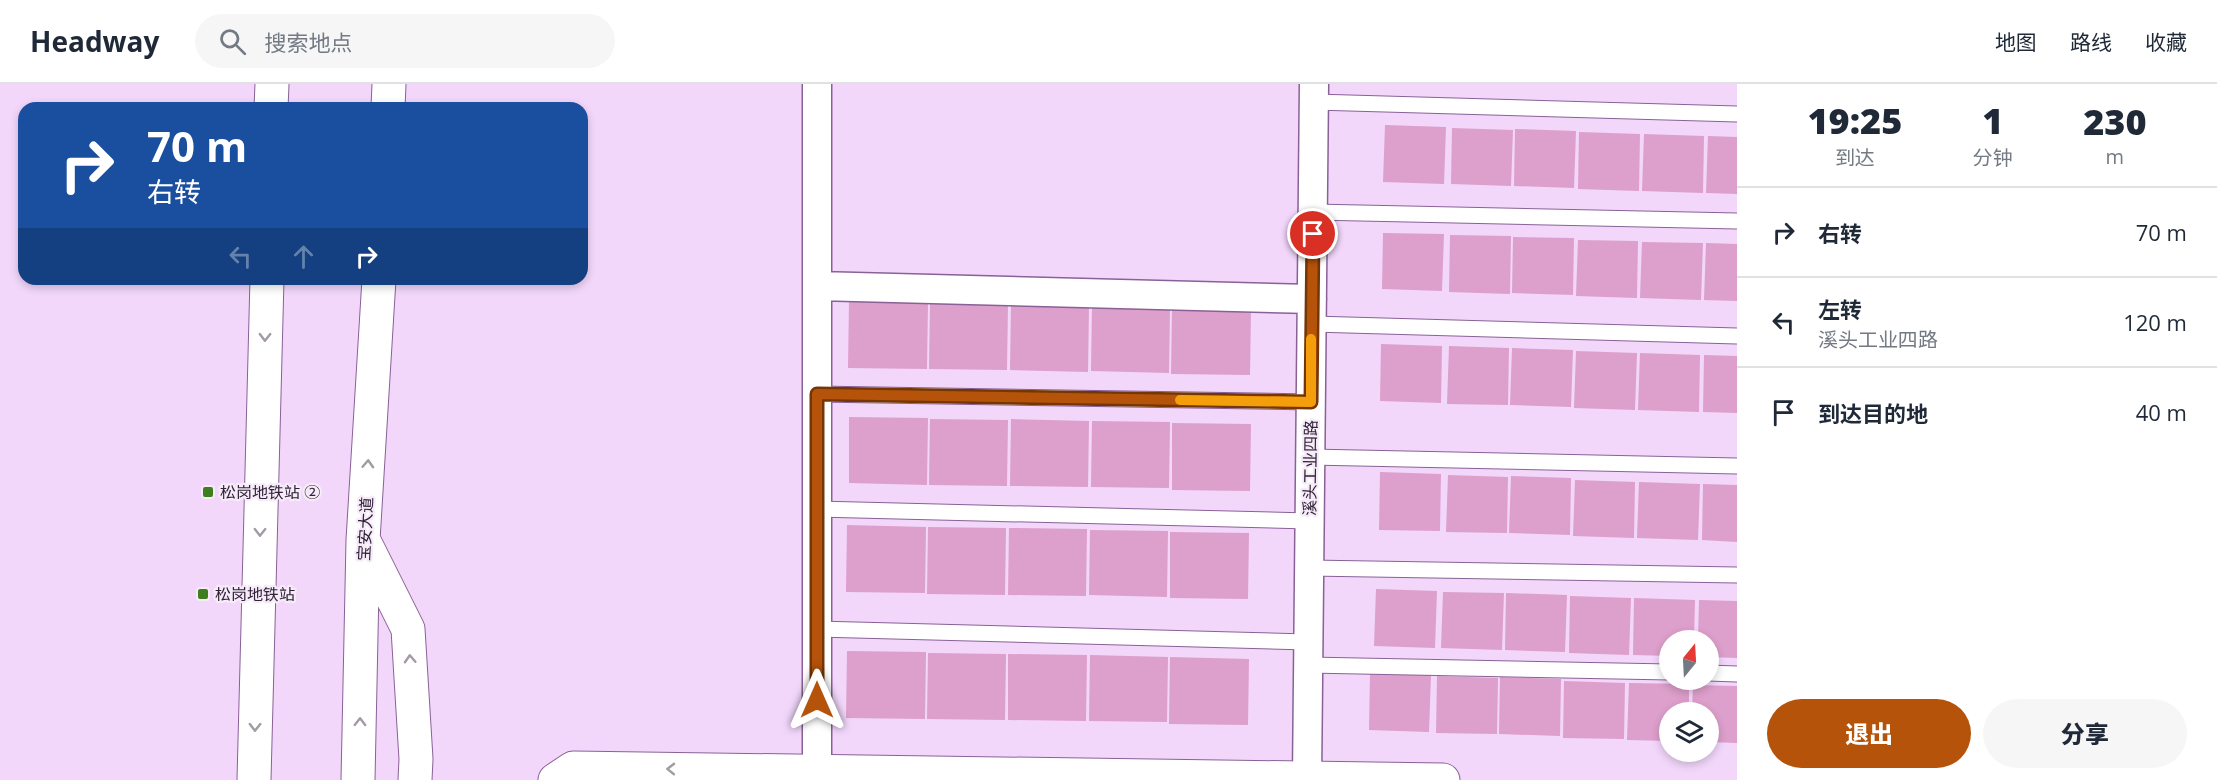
<!DOCTYPE html>
<html lang="zh">
<meta charset="utf-8">
<style>
body{margin:0;font-family:"Open Sans","Noto Sans SC",sans-serif;background:#f6f6f7;color:#1f2937;height:100vh;display:flex;flex-direction:column;font-size:22px;white-space:nowrap}
*{box-sizing:border-box;margin:0}
p{font-size:20px;color:#747a83}
.icon{flex:none;width:33px;height:33px;fill:none;stroke:currentColor;stroke-width:2;stroke-linecap:round;stroke-linejoin:round}
.map{position:relative;flex:1;overflow:hidden}
.sheet{display:flex;flex-direction:column;background:#fff;width:480px}
.sheet>*{flex:none}
.guide{position:absolute;left:18px;top:18px;width:570px;height:183px;border-radius:18px;box-shadow:0 3px 9px #0003;background:#1a4fa0;color:#fff;overflow:hidden}
.needle{width:39px;rotate:18deg}
.fabs{position:absolute;left:1659px;top:546px;display:grid;gap:12px}
.fabs a{display:grid;place-items:center;width:60px;height:60px;border-radius:50%;background:#fff;box-shadow:0 3px 9px #0003;font-size:30px}
.pin{position:absolute;display:grid;place-items:center;width:51px;height:51px;color:#fff;margin:-26px;border:3px solid #fff;border-radius:50%;box-shadow:0 2px 6px #0007}
.me{position:absolute;width:66px;margin:-33px;rotate:0deg;stroke-linejoin:round;filter:drop-shadow(0 0 4px #0008)}
.turn{display:flex;align-items:center;gap:21px;height:126px;padding:0 30px;font-size:27px}
.turn .icon{width:78px;height:78px;stroke-width:2.5}
.turn b{display:block;font-size:42px;line-height:51px}
.lanes{display:flex;align-items:center;height:57px;padding:0 30px;background:#0003;justify-content:center;gap:30px;direction:ltr}
.lanes .off{opacity:.35}
.eta{display:flex;justify-content:space-evenly;align-items:center;height:102px;text-align:center}
.eta b{font-size:36px;font-weight:800;line-height:42px}
.button{display:flex;gap:12px;margin-top:auto;padding:12px 30px}
.button a{flex:1;height:69px;border-radius:36px;background:#b45309;color:#fff;font-size:24px;font-weight:800;line-height:69px;text-align:center}
.button a+a{background:#f6f6f7;color:#1f2937}
ul{padding:0;list-style:none}
li{display:flex;align-items:center;gap:18px;height:90px;padding:0 30px;border-top:2px solid #e0e1e3}
li div{flex:1}
li b{display:block;font-size:22px}
li em{font-style:normal}
header{display:flex;align-items:center;gap:36px;box-sizing:border-box;height:84px;padding:0 30px;background:#fff;border-bottom:2px solid #e0e1e3}
header strong{font-size:28px}
nav{display:flex;gap:33px;margin-inline-start:auto;font-size:21px}
.search{width:420px;height:54px;background:#f6f6f7;display:flex;align-items:center;gap:15px;box-sizing:border-box;padding:0 21px;border-radius:33px;color:#747a83;font-size:22px}
main{display:flex;flex:1;min-height:0}
.map>svg:first-child{display:block}
.building{fill:#dd9fcb}
.lines{fill:none;stroke-linecap:round;stroke-linejoin:round}
.lane-casing{stroke:#896196;stroke-width:17}
.street-casing{stroke:#896196;stroke-width:31}
.secondary-casing{stroke:#896196;stroke-width:35}
.primary-casing{stroke:#896196;stroke-width:35}
.lane{stroke:#fff;stroke-width:15}
.street{stroke:#fff;stroke-width:28}
.secondary{stroke:#fff;stroke-width:33}
.primary{stroke:#fff;stroke-width:33}
.oneway{stroke:#a29ba5}
.route-casing{stroke:#753606;stroke-width:15}
.route{stroke:#b45309;stroke-width:10}
.slow{stroke:#f59e0b;stroke-width:10}
.poi-dot{fill:#3e7e1e;stroke:#f5ecf8;stroke-width:2}
.labels{text-anchor:middle;dominant-baseline:central;stroke-width:4.5;stroke-linejoin:round;paint-order:stroke}
.street-label{font-size:16px;fill:#312037;stroke:#f5ecf8}
.poi-label{font-size:16px;fill:#312037;stroke:#f5ecf8;text-anchor:start}
</style>
<header>
<strong>Headway</strong>
<div class="search"><svg class="icon" aria-label="search" viewBox="0 0 24 24"><circle cx="10" cy="10" r="6"/><path d="M15 15l6 6"/></svg>搜索地点</div>
<nav><a>地图</a><a>路线</a><a>收藏</a></nav>
</header>
<main>
<div class="map">
<svg width="1737" height="696" viewBox="0 0 1737 696">
<rect width="100%" height="100%" fill="#f2d7fb"/>
<!-- building -->
<path class="building" d="M1385 41 1446 43 1444 100 1383 98Z
M1452 44 1513 46 1511 102 1451 100Z
M1515 45 1576 47 1574 104 1514 102Z
M1579 48 1640 50 1639 107 1578 105Z
M1644 50 1704 52 1703 109 1642 107Z
M1708 52 1737 53V110L1706 109Z
M1383 149 1444 150 1442 207 1382 205Z
M1450 151 1511 152 1510 210 1449 208Z
M1513 153 1574 154 1573 211 1512 209Z
M1578 156 1638 157 1637 214 1576 212Z
M1642 158 1703 159 1701 216 1640 214Z
M1706 159 1737 160V217L1704 216Z
M849 217 928 218 927 285 848 284Z
M930 219 1008 220 1007 286 929 285Z
M1011 220 1089 221 1088 288 1010 286Z
M1092 221 1170 223 1169 289 1091 287Z
M1172 223 1251 225 1250 291 1171 290Z
M1381 260 1442 262 1441 319 1380 317Z
M1449 262 1509 264 1508 321 1447 320Z
M1512 264 1573 266 1571 323 1510 321Z
M1576 267 1637 269 1635 326 1574 324Z
M1640 269 1700 271 1699 328 1638 326Z
M1704 271 1737 272V329L1703 328Z
M849 333 928 334 927 401 849 399Z
M930 335 1008 336 1007 402 929 401Z
M1011 335 1089 337 1088 403 1010 402Z
M1092 337 1170 338 1169 404 1091 403Z
M1172 339 1251 340 1250 407 1172 406Z
M1380 388 1441 390 1440 447 1379 446Z
M1448 391 1508 393 1507 449 1446 448Z
M1511 392 1571 394 1570 451 1509 449Z
M1575 396 1635 398 1634 454 1573 452Z
M1639 398 1700 400 1698 456 1637 454Z
M1703 400 1737 401V458L1702 456Z
M847 441 926 443 925 509 846 508Z
M928 443 1006 444 1005 511 927 510Z
M1009 444 1087 445 1086 512 1008 511Z
M1090 446 1168 447 1167 513 1089 511Z
M1170 448 1249 449 1248 515 1170 514Z
M1376 505 1437 507 1435 564 1374 562Z
M1443 508 1504 509 1502 566 1441 564Z
M1506 509 1567 511 1565 568 1505 566Z
M1570 512 1631 514 1629 571 1569 569Z
M1634 514 1695 516 1694 556H1670V572L1633 571Z
M1699 516 1737 517V574L1708 573V556H1698Z
M847 567 926 568 925 635 846 634Z
M928 569 1006 570 1005 636 927 635Z
M1008 570 1087 571 1086 637 1008 636Z
M1090 571 1168 573 1167 638 1089 637Z
M1170 573 1249 575 1248 641 1169 640Z
M1370 589 1431 591 1429 648 1369 646Z
M1437 592 1498 594 1497 650 1436 649Z
M1500 593 1561 595 1560 652 1499 650Z
M1564 597 1625 599 1624 655 1563 654Z
M1629 599 1689 600V628H1670V657L1627 656Z
M1693 601 1737 602V659L1708 658V628H1692Z"/>
<g class="lines">
<defs>
<path id="lane" d="M1314 18 1737 30
M1313 128 1737 137
M1312 240 1737 252
M817 310 1311 318
M1310 373 1737 382
M817 425 1309 437
M1309 484 1737 491
M817 545 1308 558
M1308 581 1670 588
M1708 589 1737 590"/>
<path id="street" d="M817 202 1312 215
M817 696V0
M1307 696 1314 0"/>
<path id="secondary" d="M555 696 573 684 1443 696"/>
<path id="primary" d="M271 24 272 0
M388 24 389 0
M365 459 408 545 416 675 415 696
M254 696 267 195
M358 696 363 456 379 195"/>
</defs>
<!-- lane casing -->
<use href="#lane" class="lane-casing"/>
<!-- street casing -->
<use href="#street" class="street-casing"/>
<!-- secondary casing -->
<use href="#secondary" class="secondary-casing"/>
<!-- primary casing -->
<use href="#primary" class="primary-casing"/>
<!-- lane -->
<use href="#lane" class="lane"/>
<!-- street -->
<use href="#street" class="street"/>
<!-- secondary -->
<use href="#secondary" class="secondary"/>
<!-- primary -->
<use href="#primary" class="primary"/>
</g>
<!-- one-way arrows -->
<defs><path id="oneway-chevron" d="M-2-3.5L2.5 0L-2 3.5" fill="none" stroke-width="1.6" stroke-linecap="round" stroke-linejoin="round" transform="scale(1.5)"/></defs>
<g class="oneway">
<use href="#oneway-chevron" transform="translate(265 253) rotate(91)"/>
<use href="#oneway-chevron" transform="translate(368 380) rotate(-87)"/>
<use href="#oneway-chevron" transform="translate(260 448) rotate(91)"/>
<use href="#oneway-chevron" transform="translate(410 575) rotate(-93)"/>
<use href="#oneway-chevron" transform="translate(360 638) rotate(-89)"/>
<use href="#oneway-chevron" transform="translate(255 643) rotate(91)"/>
<use href="#oneway-chevron" transform="translate(671 685) rotate(-179)"/>
</g>
<g class="lines">
<defs>
<path id="route" d="M817 616V310L1311 318 1313 150"/>
</defs>
<!-- route casing -->
<use href="#route" class="route-casing"/>
<!-- route -->
<use href="#route" class="route"/>
<!-- slow -->
<path class="slow" d="M1180 316 1311 318V255"/>
</g>
<!-- markers -->
<g class="poi-dot">
<rect x="202" y="402" width="12" height="12" rx="3"/>
<rect x="197" y="504" width="12" height="12" rx="3"/>
</g>
<g class="labels">
<!-- street labels -->
<g class="street-label">
<text transform="translate(1310 384) rotate(-89)">溪头工业四路</text>
<text transform="translate(365 445) rotate(-87)">宝安大道</text>
</g>
<!-- poi labels -->
<g class="poi-label">
<text x="220" y="408">松岗地铁站 ②</text>
<text x="215" y="510">松岗地铁站</text>
</g>
</g>
</svg>
<div class="fabs">
<a><svg class="needle" viewBox="-14 -14 28 28"><path d="M0-13l5 13h-10z" fill="#e53935"/><path d="M0 13l5-13h-10z" fill="#747a83"/></svg></a>
<a><svg class="icon" aria-label="layers" viewBox="0 0 24 24"><path d="M12 4l9 5-9 5-9-5zM3 14l9 5 9-5"/></svg></a>
</div>
<div class="pin" style="left:1313px;top:150px;background:#d93025"><svg class="icon" aria-label="arrive" viewBox="0 0 24 24"><path d="M6 21V4h12l-3 4 3 4H6"/></svg></div>
<svg class="me" style="left:817px;top:616px" viewBox="-20 -20 40 40"><path d="M0-17L14 15 0 8-14 15z" fill="#b45309" stroke="#fff" stroke-width="4"/></svg>
<div class="guide">
<div class="turn"><svg class="icon" aria-label="right" viewBox="0 0 24 24"><path d="M7 20v-9h11M14 6l5 5-5 5"/></svg><div><b>70 m</b>右转</div></div>
<div class="lanes"><svg class="icon off" aria-label="left" viewBox="0 0 24 24"><path d="M17 20v-9H6M10 6l-5 5 5 5"/></svg><svg class="icon off" aria-label="ahead" viewBox="0 0 24 24"><path d="M12 20V5M6 11l6-6 6 6"/></svg><svg class="icon" aria-label="right" viewBox="0 0 24 24"><path d="M7 20v-9h11M14 6l5 5-5 5"/></svg></div>
</div>
</div>
<section class="sheet">
<div class="eta">
<div><b>19:25</b><p>到达</p></div>
<div><b>1</b><p>分钟</p></div>
<div><b>230</b><p>m</p></div>
</div>
<ul>
<li><svg class="icon" aria-label="right" viewBox="0 0 24 24"><path d="M7 20v-9h11M14 6l5 5-5 5"/></svg><div><b>右转</b></div><em>70 m</em></li>
<li><svg class="icon" aria-label="left" viewBox="0 0 24 24"><path d="M17 20v-9H6M10 6l-5 5 5 5"/></svg><div><b>左转</b><p>溪头工业四路</p></div><em>120 m</em></li>
<li><svg class="icon" aria-label="arrive" viewBox="0 0 24 24"><path d="M6 21V4h12l-3 4 3 4H6"/></svg><div><b>到达目的地</b></div><em>40 m</em></li>
</ul>
<div class="button"><a>退出</a><a>分享</a></div>
</section>
</main>
